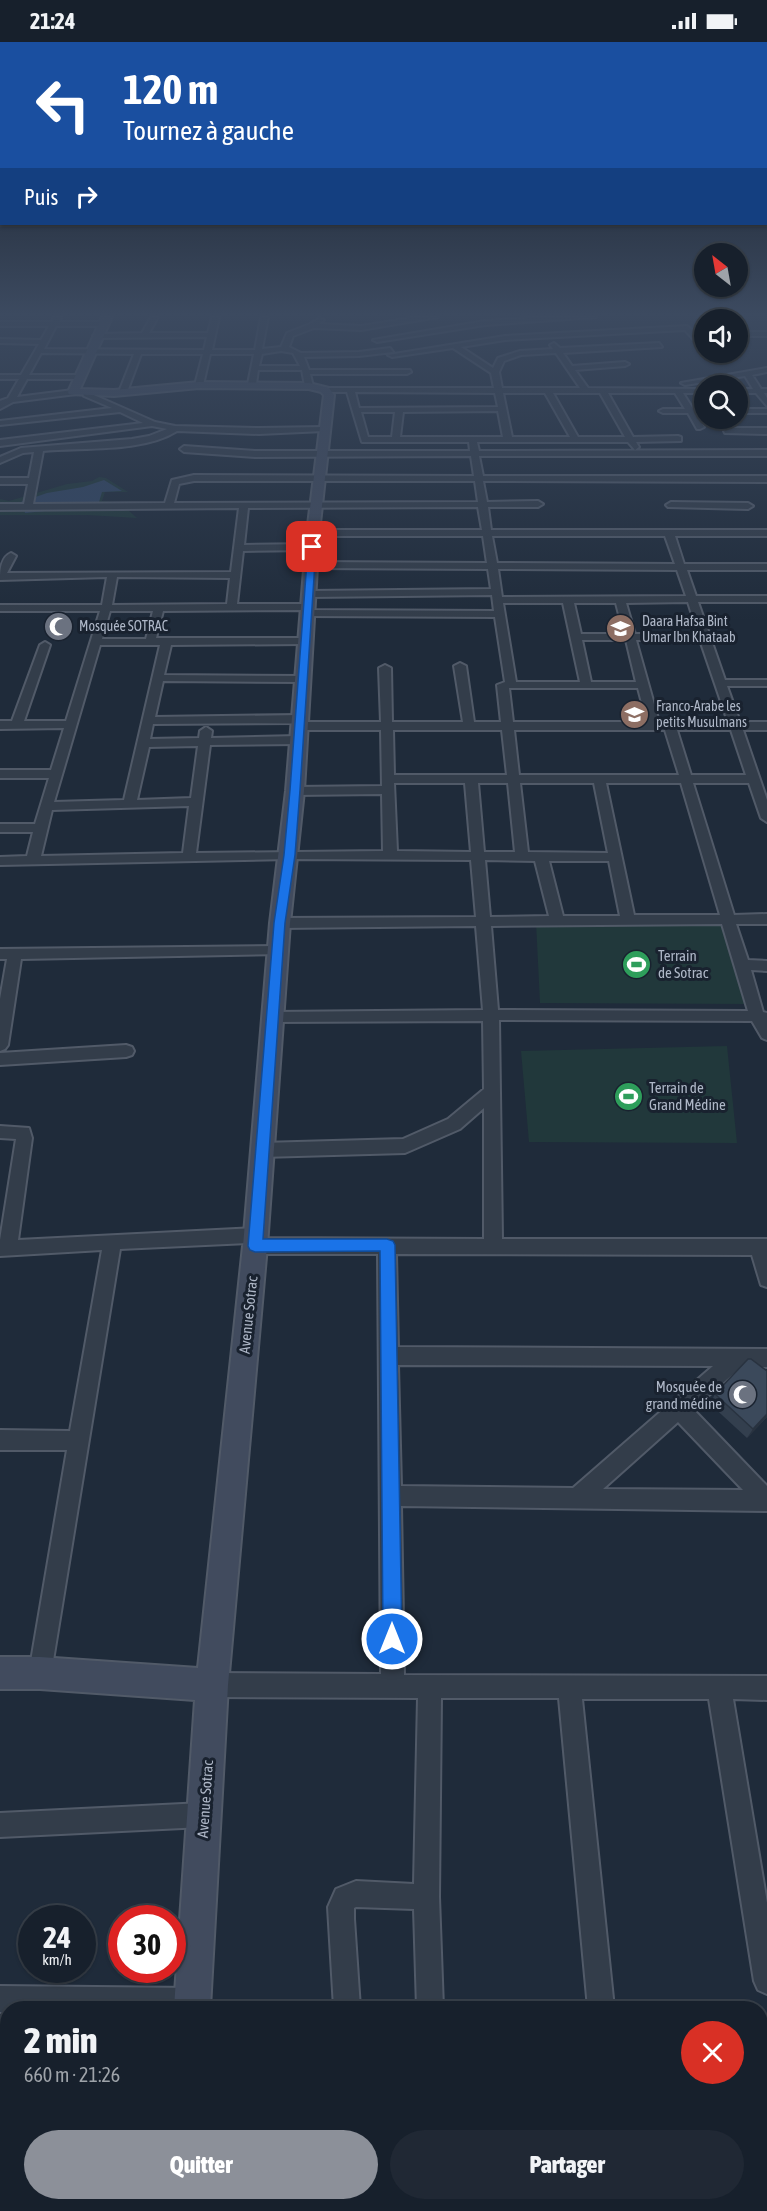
<!DOCTYPE html>
<html lang="fr">
<meta charset="utf-8">
<style>
body{margin:0;font-family:"Asap Condensed",sans-serif;background:#202834;color:#f1f3f6;height:100vh;display:flex;flex-direction:column;font-size:22px;white-space:nowrap}
*{box-sizing:border-box;margin:0}
p{font-size:20px;color:#9ea3a9}
.icon{flex:none;width:33px;height:33px;fill:none;stroke:currentColor;stroke-width:2;stroke-linecap:round;stroke-linejoin:round}
.map{position:relative;flex:1;overflow:hidden}
.details{position:absolute;left:0px;top:1959px;width:768px;height:210px;display:flex;flex-direction:column;background:#17202c;border-radius:24px 24px 0 0;box-shadow:0 2px 4px #0004,0 0 0 2px #363e48}
.details>*{flex:none}
.hud{position:absolute;left:0px;top:0px;width:768px;height:183px;box-shadow:0 2px 4px #0004,0 0 0 2px #363e48;background:#1a4fa0;color:#fff;overflow:hidden}
.needle{width:39px;rotate:329deg}
.buttons{position:absolute;left:694px;top:201px;display:grid;gap:12px}
.buttons a{display:grid;place-items:center;width:54px;height:54px;border-radius:50%;background:#17202c;box-shadow:0 2px 4px #0004,0 0 0 2px #363e48;font-size:30px}
.speed{position:absolute;left:18px;top:1863px;display:flex;gap:12px;font-size:30px;font-weight:700;text-align:center}
.speed>*{display:grid;place-content:center;width:78px;height:78px;border-radius:50%;background:#17202c;box-shadow:0 2px 4px #0004,0 0 0 2px #363e48;line-height:1}
.speed small{font-size:15px;font-weight:400}
.speed .limit{border:9px solid #d22;background:#fff;color:#111}
.pin{position:absolute;display:grid;place-items:center;width:51px;height:51px;color:#fff;margin:-26px;border-radius:12px;box-shadow:0 3px 9px #0006}
.me{position:absolute;width:66px;margin:-33px;rotate:0deg;stroke-linejoin:round;filter:drop-shadow(0 0 4px #0008)}
.turn{display:flex;align-items:center;gap:21px;height:126px;padding:0 24px;font-size:27px}
.turn .icon{width:78px;height:78px;stroke-width:2.5}
.turn b{display:block;font-size:42px;line-height:51px}
.then{display:flex;align-items:center;height:57px;padding:0 24px;background:#0003;gap:12px;font-size:22px}
.round{display:grid;place-items:center;flex:none;width:63px;height:63px;border-radius:32px;background:#202834}
.head{display:flex;align-items:center;justify-content:space-between;height:102px;padding:0 24px}
h1{font-size:36px;font-weight:800;line-height:45px}
.button{display:flex;gap:12px;margin-top:auto;padding:12px 24px}
.button a{flex:1;height:69px;border-radius:36px;background:#8c9099;color:#fff;font-size:24px;font-weight:800;line-height:69px;text-align:center}
.button a+a{background:#202834;color:#f1f3f6}
.status{display:flex;justify-content:space-between;align-items:center;height:42px;padding:0 30px;background:#17202c;direction:ltr}
.status svg{height:16px;fill:currentColor}
.map>svg:first-child{display:block}
.green{fill:#21383b}
.water{fill:#304461}
.lines{fill:none;stroke-linecap:round;stroke-linejoin:round}
.street-casing{stroke:#515a68;stroke-width:4}
.secondary-casing{stroke:#515a68;stroke-width:4}
.street{fill:#333d4a;fill-rule:evenodd}
.secondary{fill:#414b5e;fill-rule:evenodd}
.wall{fill:#333f4e}
.shaded-wall{fill:#293340}
.building{fill:#3b495b;stroke:#293340;stroke-width:1.5}
.route{fill:#1a73e8;stroke:#114b97;stroke-width:1.5}
.labels{text-anchor:middle;dominant-baseline:central;stroke-width:6;stroke-linejoin:round;paint-order:stroke}
.far-poi-label{font-size:14px;fill:#aeb7c7;stroke:#19222f;text-anchor:start}
.poi-label{font-size:15px;fill:#aeb7c7;stroke:#19222f;text-anchor:start}
.street-label{font-size:15px;fill:#aeb7c7;stroke:#19222f}
</style>
<div class="status"><b>21:24</b><svg viewBox="0 0 49 12"><path d="M0 12V9h3v3zM5 12V6h3v6zM10 12V3h3v9zM15 12V0h3v12zM26 1h20v11H26zM47 4h2v5h-2z"/></svg></div>
<div class="map">
<svg width="767" height="2169" viewBox="0 0 767 2169">
<rect width="100%" height="100%" fill="#1f2b3a"/>
<!-- green -->
<path class="green" d="M99 435 106 436 128 450H105L102 459 120 461 137 476 87 473H0V457L9 459 67 442 92 439Z
M536 880 724 883 747 962 540 961Z
M727 1004 737 1101 529 1100 521 1009Z"/>
<!-- water -->
<path class="water" d="M104 438 122 449 102 450 99 460 71 461 45 469 25 471 24 467 12 463 47 451 83 445Z"/>
<g class="lines">
<defs>
<path id="street" d="M54 275H61L59 280H105L109 282 105 284H56L44 307 204 308 207 295 97 296 93 294 97 292 142 291 151 275H158L149 291H208L212 275H219L212 308H255L261 275H268L262 307 281 305 287 291 310 282 320 276 324 278 319 282 361 284 418 275H438L361 288 314 286 293 294 289 305 301 311 359 310 390 306 393 310 359 314 304 315 309 328H410L411 330 407 332H310L313 344 309 346 305 344 302 328H258L256 342 252 344 248 342 254 312H210L203 343 199 345 195 343 203 312H141L127 350 123 352 119 350 134 312 41 311 29 333H79L83 335 79 337H27L17 355 73 348 77 350 76 352 13 360 0 367V359L8 356 19 337H0V333H21L39 302 0 301V297L41 298 49 284H0V280H52ZM281 309 293 311 300 324H259L262 312Z
M547 275H596L485 283 377 300 373 298 485 279Z
M687 284 698 293 705 292V296L693 297 685 288 505 298 461 305 493 326 498 316 520 309 553 307 550 303 554 301 560 306 659 301 662 305 563 311 572 324 625 320 629 322 625 324 575 328 588 346 705 347V351H683L693 367H705V371H696L704 385 700 387H697L688 371H663L659 369 663 367H685L675 351H608L633 395 678 394 681 395V399L636 400 639 405 635 408 628 400H477L479 409 767 408V414H479L483 434H767V440L483 439 487 460 538 459 543 462 538 465H488L491 488H767V494H675L684 522H767V528H687L696 554H767V560H698L725 638H767V644H727L740 680H767V688H743L767 758V780L761 776 749 741H693L734 873 767 872V882H736L748 918 767 919V929L751 928 763 970 767 971V998L762 996 752 979 499 978 502 1197H767V1245L761 1243 752 1213 396 1212 398 1305 767 1307V1325H741L693 1367 767 1444V1469L401 1464 404 1633 767 1634V1658L733 1657 767 1861V1952L758 1948 754 1939 709 1657H582L614 1966H588L559 1656H441L439 1855 443 1966H417L414 1867 356 1865 354 1866V1877L360 1966H334L328 1865 336 1847 356 1839 414 1842 418 1656 212 1655 204 1651 200 1643 204 1635 212 1631 381 1632 378 1212H255L249 1209 246 1204 248 1201 120 1207 51 1631 48 1639 40 1642 32 1639 29 1631 67 1408H0V1388L70 1389 102 1208 0 1214V1198L16 1097 0 1096V1084L29 1086 32 1096 18 1198 256 1186 262 1188 265 1193 263 1196 484 1197V1066L460 1087 405 1111 262 1115 256 1113 254 1108 256 1103 262 1101 403 1097 448 1077 484 1047 483 979 273 980 268 979 265 975 268 971 273 970 483 968 476 884 280 886 273 881 280 876 476 875 471 818 289 817 0 823V815L27 814 33 790H0V782H35L49 736H0V728H51L64 686 0 687V679H12L40 603 45 600 50 603 24 679H66L100 569H0V563H102L107 535 0 538C0 528 1 515 11 511L16 514 7 531 231 530 239 466 0 468V462H24L28 442H0V436H29L34 410 23 411 0 421V415L21 406 132 397 149 394 167 387 152 384 0 404V398L143 381 120 370 0 383V379L112 366 84 354 83 352 87 350 155 380 175 384 259 386 324 385 328 387 324 389 259 392 177 389C142 411 83 405 43 409L33 462 165 461 172 438 194 433 474 434 471 414 255 415 184 410 180 407 184 404 255 409H470L469 400H362L347 350H325L321 348 325 346H494L491 331 453 306 392 315 388 313 505 294ZM556 311 580 346H502L499 330 504 319 521 313ZM355 350 495 351 498 365 359 366ZM503 351H545L570 395H512ZM553 351H600L625 395H578ZM498 369 503 395H400L403 370ZM361 370H395L392 395H368ZM194 439H475L478 460 174 461 179 442ZM478 465 482 488H313L308 491 313 494H483L487 521 311 520 306 523 311 526 488 527 491 547 310 549 305 552 310 555 492 553 494 569 310 568 314 565 309 562H237L243 509 312 508 317 505 312 502 244 503 248 466ZM492 494H665L675 522 497 521ZM498 527 677 528 686 554 502 555ZM117 535 230 536 227 562 112 563ZM688 560 698 592H635L626 561ZM503 561H563L580 640H516ZM574 561H616L624 592H581ZM307 568 303 571 308 574 495 575 505 640 497 643 501 680H474L466 624 460 621 454 624 463 680H392L391 626 385 623 379 626 381 680H299L305 677 299 673 155 675 163 639 302 640 308 637 302 634 164 633 171 603 304 602 309 599 304 596H156L163 569ZM110 569H153L146 597H102ZM582 598H626L636 640H591ZM636 598H700L728 680H659ZM100 603H160L124 758 54 760ZM509 646H638L647 680H513ZM294 681V687L298 688H381L382 744 295 745 289 749 295 753 382 752 383 809 196 811 210 703 298 702 304 698 298 694 211 696 212 689 206 685 200 689 199 696 150 697 153 682 298 681ZM393 688H502L507 733H394ZM514 688H665L679 733H519ZM677 688H731L746 733H691ZM198 704 191 756 137 758 149 705ZM394 741H465L471 810 397 809ZM478 741H508L515 810H484ZM520 741H594L608 811 528 810ZM606 741H681L720 873H634ZM189 764 183 811 41 814 52 768ZM485 818 535 819 549 874 490 875ZM549 819H609L620 874H563ZM722 882 748 969 498 968 491 884ZM398 1323 713 1324 573 1446 401 1444ZM678 1380 743 1448 603 1447Z
M738 290H767V294H738Z
M767 326V330L752 333 761 347H767V351H764L767 356V364L756 351H738V347H753L745 334 685 343 681 341Z
M738 367H767V371H738Z
M728 386H767V392L725 391 724 389Z
M671 460 748 461 753 464 748 467 668 465 666 463Z
M278 904 285 909 283 912 21 917 8 1003 5 1007 0 1009V957L7 917H0V907Z
M126 1003 132 1005 134 1009 132 1013 126 1015 0 1023V1011Z
M203 1761 212 1764 215 1773 212 1782 203 1785 0 1795V1771Z
M0 1944 193 1946 202 1950 206 1959 203 1966H8V1970H0Z
M337 2162H366L367 2169H337Z
M417 2162H446L447 2169H417Z
M603 2162H632L633 2169H603Z"/>
<path id="secondary" d="M102 275H112L80 347 114 348 199 340 309 341 329 346 334 353 319 491 304 749 290 881 267 1204 228 1643 210 1966H174L195 1658 40 1647H0V1615H40L198 1626 243 1204 270 881 286 749 307 491 324 353 321 350 309 347 199 346 114 354 69 352 68 350Z
M155 2162H195V2169H155Z"/>
</defs>
<!-- street casing -->
<use href="#street" class="street-casing"/>
<!-- secondary casing -->
<use href="#secondary" class="secondary-casing"/>
<!-- street -->
<use href="#street" class="street"/>
<!-- secondary -->
<use href="#secondary" class="secondary"/>
</g>
<!-- wall -->
<path class="wall" d="M715 1352 767 1375 747 1396 710 1362Z"/>
<!-- shaded-wall -->
<path class="shaded-wall" d="M767 1372V1375L747 1396 753 1387Z"/>
<!-- building -->
<path class="building" d="M748 1317H751L767 1329V1372L753 1387 715 1352Z"/>
<!-- sky -->
<linearGradient id="sky" x2="0" y2="1"><stop stop-color="#111820"/><stop offset="0.47" stop-color="#3c4a60"/><stop offset="1" stop-color="#3c4a60" stop-opacity="0"/></linearGradient>
<rect width="767" height="579" fill="url(#sky)"/>
<!-- route -->
<path class="route" d="M312 503 316 505 300 748 295 813 285 881 263 1197H387L393 1199 395 1203 402 1597 399 1604 392 1606 386 1604 383 1597 380 1209 255 1210 250 1208 248 1204 274 881 284 813 290 748 308 505Z"/>
<!-- icons -->
<defs>
<symbol id="mosque-disc" viewBox="-11 -11 22 22"><circle r="9.5" fill="#6b7280" stroke="#19222f"/><path d="M3.5-4.9A6 6 0 1 0 3.5 4.9A5 5 0 1 1 3.5-4.9Z" fill="#fff"/></symbol>
<symbol id="school-disc" viewBox="-11 -11 22 22"><circle r="9.5" fill="#8d6e63" stroke="#19222f"/><path d="M0-5L7-2L0 1L-7-2ZM-4 1L0 2.5L4 1V4Q0 6-4 4Z" fill="#fff"/></symbol>
<symbol id="stadium-disc" viewBox="-11 -11 22 22"><circle r="9.5" fill="#2e9e5b" stroke="#19222f"/><path d="M0-5a6.5 5 0 1 0 0 10a6.5 5 0 1 0 0-10ZM-3.5-1.8h7v3.6h-7Z" fill="#fff"/></symbol>
</defs>
<g fill-rule="evenodd">
<use href="#mosque-disc" x="42" y="568" width="33" height="33"/>
<use href="#school-disc" x="604" y="570" width="33" height="33"/>
<use href="#school-disc" x="618" y="656" width="33" height="33"/>
<use href="#stadium-disc" x="620" y="906" width="33" height="33"/>
<use href="#stadium-disc" x="612" y="1038" width="33" height="33"/>
<use href="#mosque-disc" x="726" y="1336" width="33" height="33"/>
</g>
<g class="labels">
<!-- far-poi labels -->
<g class="far-poi-label">
<text x="642" y="579">Daara Hafsa Bint<tspan x="642" dy="16">Umar Ibn Khataab</tspan></text>
<text x="79" y="584">Mosquée SOTRAC</text>
<text x="656" y="664">Franco-Arabe les<tspan x="656" dy="16">petits Musulmans</tspan></text>
</g>
<!-- poi labels -->
<g class="poi-label">
<text x="658" y="913">Terrain<tspan x="658" dy="17">de Sotrac</tspan></text>
<text x="649" y="1045">Terrain de<tspan x="649" dy="17">Grand Médine</tspan></text>
<text x="722" y="1344" text-anchor="end">Mosquée de<tspan x="722" dy="17">grand médine</tspan></text>
</g>
<!-- street labels -->
<g class="street-label">
<text transform="translate(248 1273) rotate(-84)">Avenue Sotrac</text>
<text transform="translate(205 1757) rotate(-86)">Avenue Sotrac</text>
</g>
</g>
</svg>
<div class="buttons">
<a><svg class="needle" viewBox="-14 -14 28 28"><path d="M0-13l5 13h-10z" fill="#e53935"/><path d="M0 13l5-13h-10z" fill="#9ea3a9"/></svg></a>
<a><svg class="icon" aria-label="sound" viewBox="0 0 24 24"><path d="M4 9h4l5-4v14l-5-4H4zM17 9q2 3 0 6"/></svg></a>
<a><svg class="icon" aria-label="search" viewBox="0 0 24 24"><circle cx="10" cy="10" r="6"/><path d="M15 15l6 6"/></svg></a>
</div>
<div class="speed"><div>24<small>km/h</small></div><div class="limit">30</div></div>
<div class="pin" style="left:312px;top:505px;background:#d93025"><svg class="icon" aria-label="arrive" viewBox="0 0 24 24"><path d="M6 21V4h12l-3 4 3 4H6"/></svg></div>
<svg class="me" style="left:392px;top:1597px" viewBox="-20 -20 40 40"><circle r="17" fill="#1a73e8" stroke="#fff" stroke-width="3"/><path d="M0-11L8 9 0 5-8 9z" fill="#fff"/></svg>
<div class="hud">
<div class="turn"><svg class="icon" aria-label="left" viewBox="0 0 24 24"><path d="M17 20v-9H6M10 6l-5 5 5 5"/></svg><div><b>120 m</b>Tournez à gauche</div></div>
<div class="then">Puis<svg class="icon" aria-label="right" viewBox="0 0 24 24"><path d="M7 20v-9h11M14 6l5 5-5 5"/></svg></div>
</div>
<section class="details">
<div class="head"><div><h1>2 min</h1><p>660 m · 21:26</p></div><a class="round" style="background:#d93025;color:#fff"><svg class="icon" aria-label="close" viewBox="0 0 24 24"><path d="M6 6l12 12M18 6L6 18"/></svg></a></div>
<div class="button"><a>Quitter</a><a>Partager</a></div>
</section>
</div>
